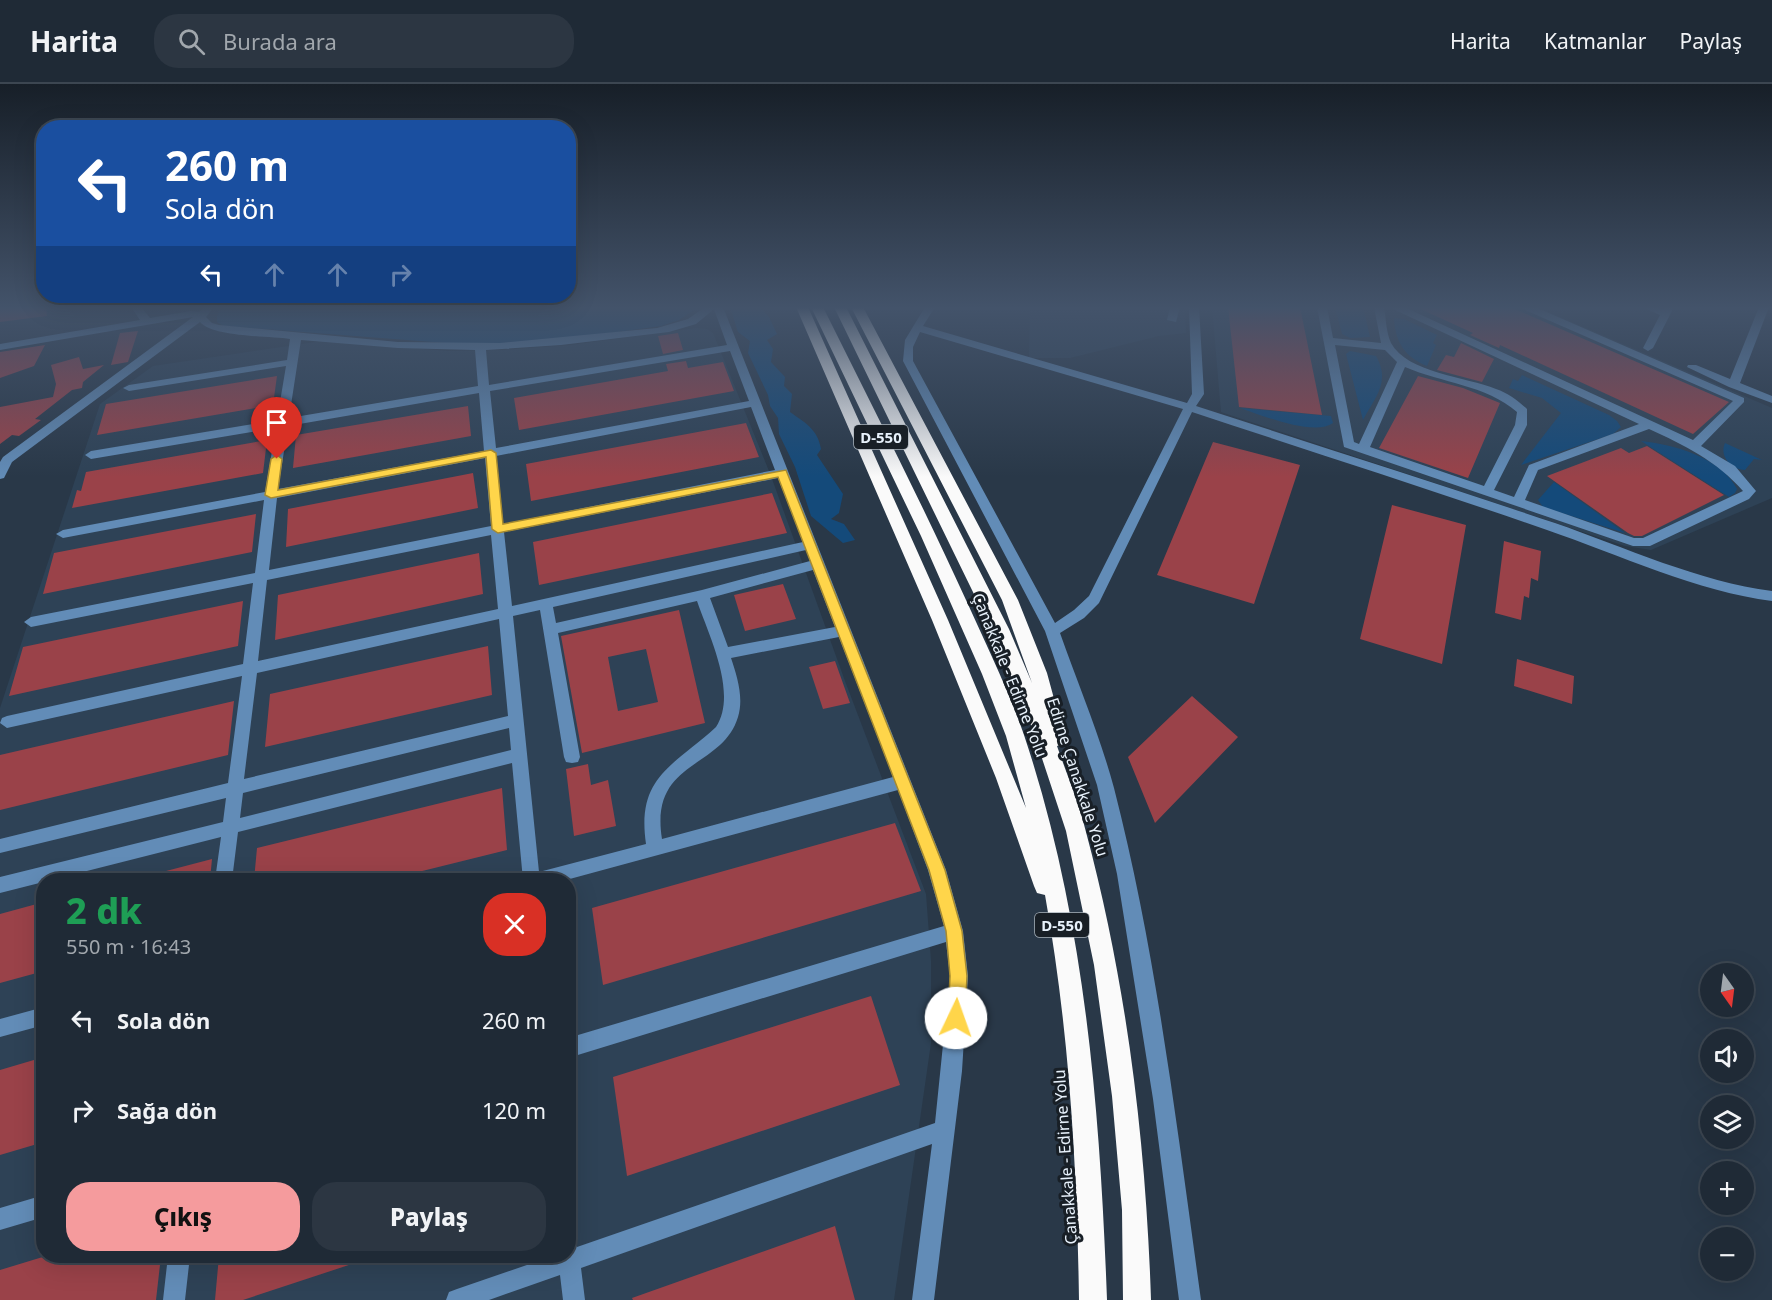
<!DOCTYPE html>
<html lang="tr">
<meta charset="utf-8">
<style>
body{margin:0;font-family:"Noto Sans",sans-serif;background:#2c3642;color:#f1f3f6;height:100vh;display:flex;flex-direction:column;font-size:22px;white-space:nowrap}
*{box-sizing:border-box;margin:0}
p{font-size:20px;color:#a1a7ad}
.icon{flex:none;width:33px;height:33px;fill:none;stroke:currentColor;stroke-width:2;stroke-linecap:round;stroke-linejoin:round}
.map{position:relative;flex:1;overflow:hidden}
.details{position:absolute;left:36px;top:789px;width:540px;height:390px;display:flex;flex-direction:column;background:#1f2a36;border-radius:24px;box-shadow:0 6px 24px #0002,0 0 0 2px #3c4651}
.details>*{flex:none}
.top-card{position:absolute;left:36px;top:36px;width:540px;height:183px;border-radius:24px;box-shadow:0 6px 24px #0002,0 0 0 2px #3c4651;background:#1a4fa0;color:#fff;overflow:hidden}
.needle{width:39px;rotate:166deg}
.tools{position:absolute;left:1700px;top:879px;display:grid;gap:12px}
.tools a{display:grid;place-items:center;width:54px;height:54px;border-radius:50%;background:#1f2a36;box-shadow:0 6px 24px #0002,0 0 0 2px #3c4651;font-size:30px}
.pin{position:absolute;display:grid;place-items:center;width:51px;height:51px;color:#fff;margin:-62px -26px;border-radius:50% 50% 50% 0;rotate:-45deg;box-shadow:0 0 6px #0007}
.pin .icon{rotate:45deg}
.me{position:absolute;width:66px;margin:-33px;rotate:3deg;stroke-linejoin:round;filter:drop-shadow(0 0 4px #0008)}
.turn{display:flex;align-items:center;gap:21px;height:126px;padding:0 30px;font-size:27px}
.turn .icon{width:78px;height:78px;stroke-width:2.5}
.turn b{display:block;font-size:42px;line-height:51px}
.lanes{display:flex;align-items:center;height:57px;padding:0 30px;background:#0003;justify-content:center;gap:30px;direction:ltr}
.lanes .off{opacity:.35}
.round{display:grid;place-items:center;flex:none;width:63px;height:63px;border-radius:24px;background:#2c3642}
.overview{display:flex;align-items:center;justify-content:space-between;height:102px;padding:0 30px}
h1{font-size:36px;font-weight:800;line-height:45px;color:#1e9e55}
.primary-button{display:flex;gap:12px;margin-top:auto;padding:12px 30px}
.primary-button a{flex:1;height:69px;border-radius:24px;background:#f59b9d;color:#111;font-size:24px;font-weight:800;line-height:69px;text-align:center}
.primary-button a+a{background:#2c3642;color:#f1f3f6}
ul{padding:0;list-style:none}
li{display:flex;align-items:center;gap:18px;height:90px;padding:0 30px}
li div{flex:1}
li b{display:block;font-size:22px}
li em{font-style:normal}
header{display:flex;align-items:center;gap:36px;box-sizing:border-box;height:84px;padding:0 30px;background:#1f2a36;border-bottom:2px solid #3c4651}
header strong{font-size:28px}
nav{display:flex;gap:33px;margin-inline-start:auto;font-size:21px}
.search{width:420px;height:54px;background:#2c3642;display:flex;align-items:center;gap:15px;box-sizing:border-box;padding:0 21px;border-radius:24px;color:#a1a7ad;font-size:22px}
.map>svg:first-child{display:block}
.built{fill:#2e4256;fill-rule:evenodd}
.green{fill:#144a7a}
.building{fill:#9a4249;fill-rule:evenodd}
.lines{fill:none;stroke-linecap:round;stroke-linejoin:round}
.minor{fill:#628cb7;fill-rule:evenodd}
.highway{fill:#fafafa;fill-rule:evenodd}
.route{fill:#ffd54a;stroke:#a68a30;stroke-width:1.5}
.labels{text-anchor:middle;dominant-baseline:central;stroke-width:6;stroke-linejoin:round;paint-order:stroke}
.shield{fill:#181f26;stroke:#a9b2bb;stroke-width:1.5}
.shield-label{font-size:15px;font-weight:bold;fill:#e7f1fb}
.street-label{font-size:16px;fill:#e7f1fb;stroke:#181f26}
</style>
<header>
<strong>Harita</strong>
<div class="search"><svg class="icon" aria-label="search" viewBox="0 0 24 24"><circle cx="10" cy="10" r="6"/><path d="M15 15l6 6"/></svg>Burada ara</div>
<nav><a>Harita</a><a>Katmanlar</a><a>Paylaş</a></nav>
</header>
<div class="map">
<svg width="1772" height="1216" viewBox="0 0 1772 1216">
<rect width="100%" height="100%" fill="#293848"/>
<!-- built -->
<path class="built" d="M1030 223H1185L1186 249 1159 252 1070 274H1029Z
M1212 223H1537L1772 324V414L1651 466 1625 462 1221 328Z
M696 244 707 245 713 249 771 392 845 597 926 810 931 877V959L894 1216H0V624L100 320 153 282 322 257 449 267 501 266 571 261ZM44 796H568V1172H44Z"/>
<!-- green -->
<path class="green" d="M221 223H698L679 236 661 242 567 255 502 259H446L223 242 217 238V232Z
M730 223H760L769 233 777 250 767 256 773 265 771 278 785 293 784 302 792 310 790 328C804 338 818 345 821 365L817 371 843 410 839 429 831 435 844 440 855 456 843 459 811 432 795 383 779 350 778 334 770 322 768 311 748 269 750 257 738 248Z
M1335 223H1363L1370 253 1350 254 1342 250Z
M1394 234 1404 235 1437 251 1433 259 1436 261 1427 282C1405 273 1395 258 1394 234Z
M1350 267 1376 272C1391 298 1375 313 1363 336L1346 270Z
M1522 291 1609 331 1617 337 1621 343 1613 350 1521 381 1561 329 1542 314 1509 304 1513 295 1518 297Z
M1240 324 1331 332 1333 339C1314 353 1261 331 1240 324Z
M1641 357C1673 360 1722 374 1737 405L1735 409 1729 413Z
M1725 359 1762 376 1754 375 1745 386C1731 386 1719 372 1725 359Z
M1554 398 1625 449 1543 423 1538 416Z"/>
<!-- building -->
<path class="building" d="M0 223H46L47 232 0 238Z
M1228 223H1300L1322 331 1239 323Z
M1416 223H1510L1729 318 1693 350 1500 261 1499 264 1470 251 1473 249Z
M138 247 128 278 111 281 120 249Z
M678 249 683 266 663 270 658 252Z
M1461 259 1494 275 1482 298 1437 286 1446 271 1454 273Z
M45 261 34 282 0 294V268Z
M79 273 83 285 104 281 83 298 82 304 72 306 35 335 41 336 19 352 12 351 0 360V323L53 313 56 300 51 281Z
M686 277 688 284 723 278 734 307 519 346 514 314 668 287 666 280Z
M277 292 273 321 97 351 106 320Z
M1418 292 1463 304 1500 319 1468 394 1379 364Z
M468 322 471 352 293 384 296 351Z
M746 339 759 373 531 417 526 380Z
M267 356 263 389 72 424 77 406 81 407 86 388Z
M1213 358 1300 381 1254 520 1157 491Z
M1647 362 1724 411 1642 452H1634L1628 449 1547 392 1621 364 1629 369Z
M473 389 478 424 286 463 288 425Z
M772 409 787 449 539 501 533 458Z
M1392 421 1466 441 1442 580 1360 555Z
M256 430 252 468 43 510 54 469Z
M1504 457 1541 467 1538 497 1531 494 1529 514 1524 512 1521 536 1495 529Z
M479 469 483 510 275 556 278 511Z
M783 500 796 535 745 547 734 511Z
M243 517 238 562 9 612 23 563Z
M679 526 705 639 582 669 561 552ZM646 565 658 618 618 627 608 573Z
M488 562 492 611 265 663 270 610Z
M1517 575 1574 592 1572 620 1514 602Z
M835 577 850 619 823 625 809 583Z
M1192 612 1238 653 1155 739 1128 673Z
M234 617 228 671 0 726V671Z
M588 680 591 701 608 696 616 742 574 752 566 685Z
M502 704 507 766 386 796H254L257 764Z
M895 739 921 807 603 901 592 824Z
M212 775 210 796H147V792Z
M44 818V887L0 899V830Z
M871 912 900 1001 627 1092 613 993Z
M44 973V1058L0 1071V986Z
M835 1142 855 1216H633L632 1214Z
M46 1172H161L156 1216H0V1186Z
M219 1172H370V1174L243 1216H215Z"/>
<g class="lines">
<!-- minor -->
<path class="minor" d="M131 223H141L150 234 191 227 199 228 204 223H214L206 233 212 239 219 241 398 258 500 259 657 244 688 235 705 223H723L946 786 963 847 968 892 962 987 934 1216H912L932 1060 581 1184 585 1216H563L560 1191 489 1216H446L449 1208 457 1205 553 1172H568V1156L576 1159 577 1163 935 1039 950 892 946 858 568 974V954L944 842 928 786 898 706 566 796H523L512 679 238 748 232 796H215L221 753 0 809V793L223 738 226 714 0 769V755L228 699 242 592 7 644 0 639 2 634 7 632 243 580 253 499 31 543 24 538 31 533 255 489 264 416 63 454 56 450 63 446 265 408 276 344 91 375 85 371 91 367 277 336 286 282 129 307 123 304 129 301 287 276 290 255C269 252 213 253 200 238L12 378 4 394 0 395V378L3 373 193 233 0 266V260L140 236ZM714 225 727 261 489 301 486 266 561 261 669 248 696 240ZM301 256 398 264 475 266 478 302 289 334ZM730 267 749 317 496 364 490 307ZM479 309 484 367 278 405 288 342ZM751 323 775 386 503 440 496 372ZM485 374 491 442 269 486 277 414ZM778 394 803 458 512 522 504 448ZM491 451 498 525 258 577 267 496ZM806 466 810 477 702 506 556 539 553 523ZM813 486 835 543 728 563 710 514ZM697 517C709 552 738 609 716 643 674 682 636 692 646 760L539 788 513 532 540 526 564 673 566 678 572 679 578 678 580 673 558 549ZM499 535 508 632 244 695 257 589ZM839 553 893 693 662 755C649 675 722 686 738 633 744 614 737 592 731 574ZM509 644 511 666 240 734 243 709Z
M925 223H935L923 242 1187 319 1192 310 1189 223H1199L1204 310 1196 322C1316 361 1436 399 1555 439 1624 463 1700 498 1772 507V517C1699 508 1617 470 1547 446 1429 405 1310 367 1192 328L1099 519 1084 534 1060 549C1078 600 1100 652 1114 704 1157 871 1177 1045 1201 1216H1179L1153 1015 1117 790 1097 701 1045 547 903 277 905 256ZM920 248 1183 325 1089 512 1074 526 1055 539 913 277V263Z
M1170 223H1180L1176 238 1167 236Z
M1317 223H1327L1333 254 1381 259 1374 223H1384C1386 234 1386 248 1391 259 1407 289 1467 293 1496 305 1508 309 1517 316 1527 325V341L1494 406 1514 413 1529 381 1639 340 1393 225 1392 223H1404L1693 356 1733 317 1523 225 1522 223H1535L1744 314V318L1701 362 1735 382 1756 407 1749 415 1650 462H1633L1344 363ZM1335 261 1385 266 1397 278 1359 360 1354 358ZM1405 283C1442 299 1486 301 1517 328L1515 341 1484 402 1370 363ZM1649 345C1684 361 1717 377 1743 407L1643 454H1634L1525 416 1538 386Z
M1642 223H1655L1663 225 1664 223H1674L1653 264 1648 267 1643 264 1660 231Z
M1759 223H1769L1740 299 1772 312V319L1729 303 1687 283 1688 281H1696L1730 295Z
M44 923V941L0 953V935Z
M44 1111V1133L0 1146V1124Z
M168 1172H190L185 1216H163Z"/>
<!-- highway -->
<path class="highway" d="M796 223H808L948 536 1026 724 1006 652 982 590 921 452 811 223H823C871 320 921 417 966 516 986 560 1008 605 1024 651 1085 833 1100 1025 1107 1216H1079C1077 1080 1069 945 1045 811L1037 809 1034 802 996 694 932 536Z
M834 223H846L1009 545 1032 599 1002 516 851 223H863L1018 516 1047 589 1065 655 1063 660 1057 662C1067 691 1079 719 1086 748 1127 901 1146 1059 1151 1216H1123L1122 1126 1112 1012 1094 881 1066 747 1029 635 991 545Z"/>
</g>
<!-- sky -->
<linearGradient id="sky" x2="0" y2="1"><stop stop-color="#171f28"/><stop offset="0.57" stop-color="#43536a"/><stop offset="1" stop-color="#43536a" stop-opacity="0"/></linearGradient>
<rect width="1772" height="393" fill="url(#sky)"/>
<!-- route -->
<path class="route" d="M491 366 496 369 503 440 786 386 945 786 962 847 967 892 965 934 963 940 956 943 950 940 948 934 950 892 946 847 929 786 778 393 498 449 492 445 486 373 271 414 265 411 271 375 277 371 282 375 278 406Z"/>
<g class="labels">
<!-- shield labels -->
<g class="shield">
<rect x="854" y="341" width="54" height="24" rx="4.5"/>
<rect x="1035" y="829" width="54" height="24" rx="4.5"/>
</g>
<g class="shield-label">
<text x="881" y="353">D-550</text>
<text x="1062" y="841">D-550</text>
</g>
<!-- street labels -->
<g class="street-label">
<text transform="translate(1010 591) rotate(68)">Çanakkale - Edirne Yolu</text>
<text transform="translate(1078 693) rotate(72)">Edirne Çanakkale Yolu</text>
<text transform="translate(1065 1073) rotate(-94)">Çanakkale - Edirne Yolu</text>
</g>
</g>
</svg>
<div class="tools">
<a><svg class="needle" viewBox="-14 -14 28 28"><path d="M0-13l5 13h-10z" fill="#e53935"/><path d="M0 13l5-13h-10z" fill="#a1a7ad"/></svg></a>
<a><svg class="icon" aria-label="sound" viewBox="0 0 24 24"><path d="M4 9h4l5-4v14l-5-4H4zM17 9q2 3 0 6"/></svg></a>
<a><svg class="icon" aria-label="layers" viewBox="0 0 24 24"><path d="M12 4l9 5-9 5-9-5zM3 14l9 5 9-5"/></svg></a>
<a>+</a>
<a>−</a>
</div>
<div class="pin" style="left:277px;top:375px;background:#d93025"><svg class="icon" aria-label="arrive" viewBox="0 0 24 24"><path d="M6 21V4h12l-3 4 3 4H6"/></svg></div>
<svg class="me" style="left:956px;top:934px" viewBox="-20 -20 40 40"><circle r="19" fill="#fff"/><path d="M0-13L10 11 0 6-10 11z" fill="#ffd54a"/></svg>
<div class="top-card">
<div class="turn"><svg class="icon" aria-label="left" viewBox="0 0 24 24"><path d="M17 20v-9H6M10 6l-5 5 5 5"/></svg><div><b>260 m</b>Sola dön</div></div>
<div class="lanes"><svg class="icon" aria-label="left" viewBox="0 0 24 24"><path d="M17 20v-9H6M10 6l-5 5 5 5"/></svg><svg class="icon off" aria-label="ahead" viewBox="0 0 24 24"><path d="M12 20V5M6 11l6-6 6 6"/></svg><svg class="icon off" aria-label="ahead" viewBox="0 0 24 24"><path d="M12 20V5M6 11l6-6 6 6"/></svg><svg class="icon off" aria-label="right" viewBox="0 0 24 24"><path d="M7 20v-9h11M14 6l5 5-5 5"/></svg></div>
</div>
<section class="details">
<div class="overview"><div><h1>2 dk</h1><p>550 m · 16:43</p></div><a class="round" style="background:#d93025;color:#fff"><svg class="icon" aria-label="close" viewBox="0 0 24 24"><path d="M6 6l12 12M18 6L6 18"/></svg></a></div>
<ul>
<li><svg class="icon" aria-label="left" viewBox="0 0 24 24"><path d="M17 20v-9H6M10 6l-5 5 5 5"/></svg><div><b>Sola dön</b></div><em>260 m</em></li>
<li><svg class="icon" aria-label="right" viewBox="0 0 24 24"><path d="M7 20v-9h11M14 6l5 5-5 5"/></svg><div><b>Sağa dön</b></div><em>120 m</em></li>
</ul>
<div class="primary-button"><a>Çıkış</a><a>Paylaş</a></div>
</section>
</div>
